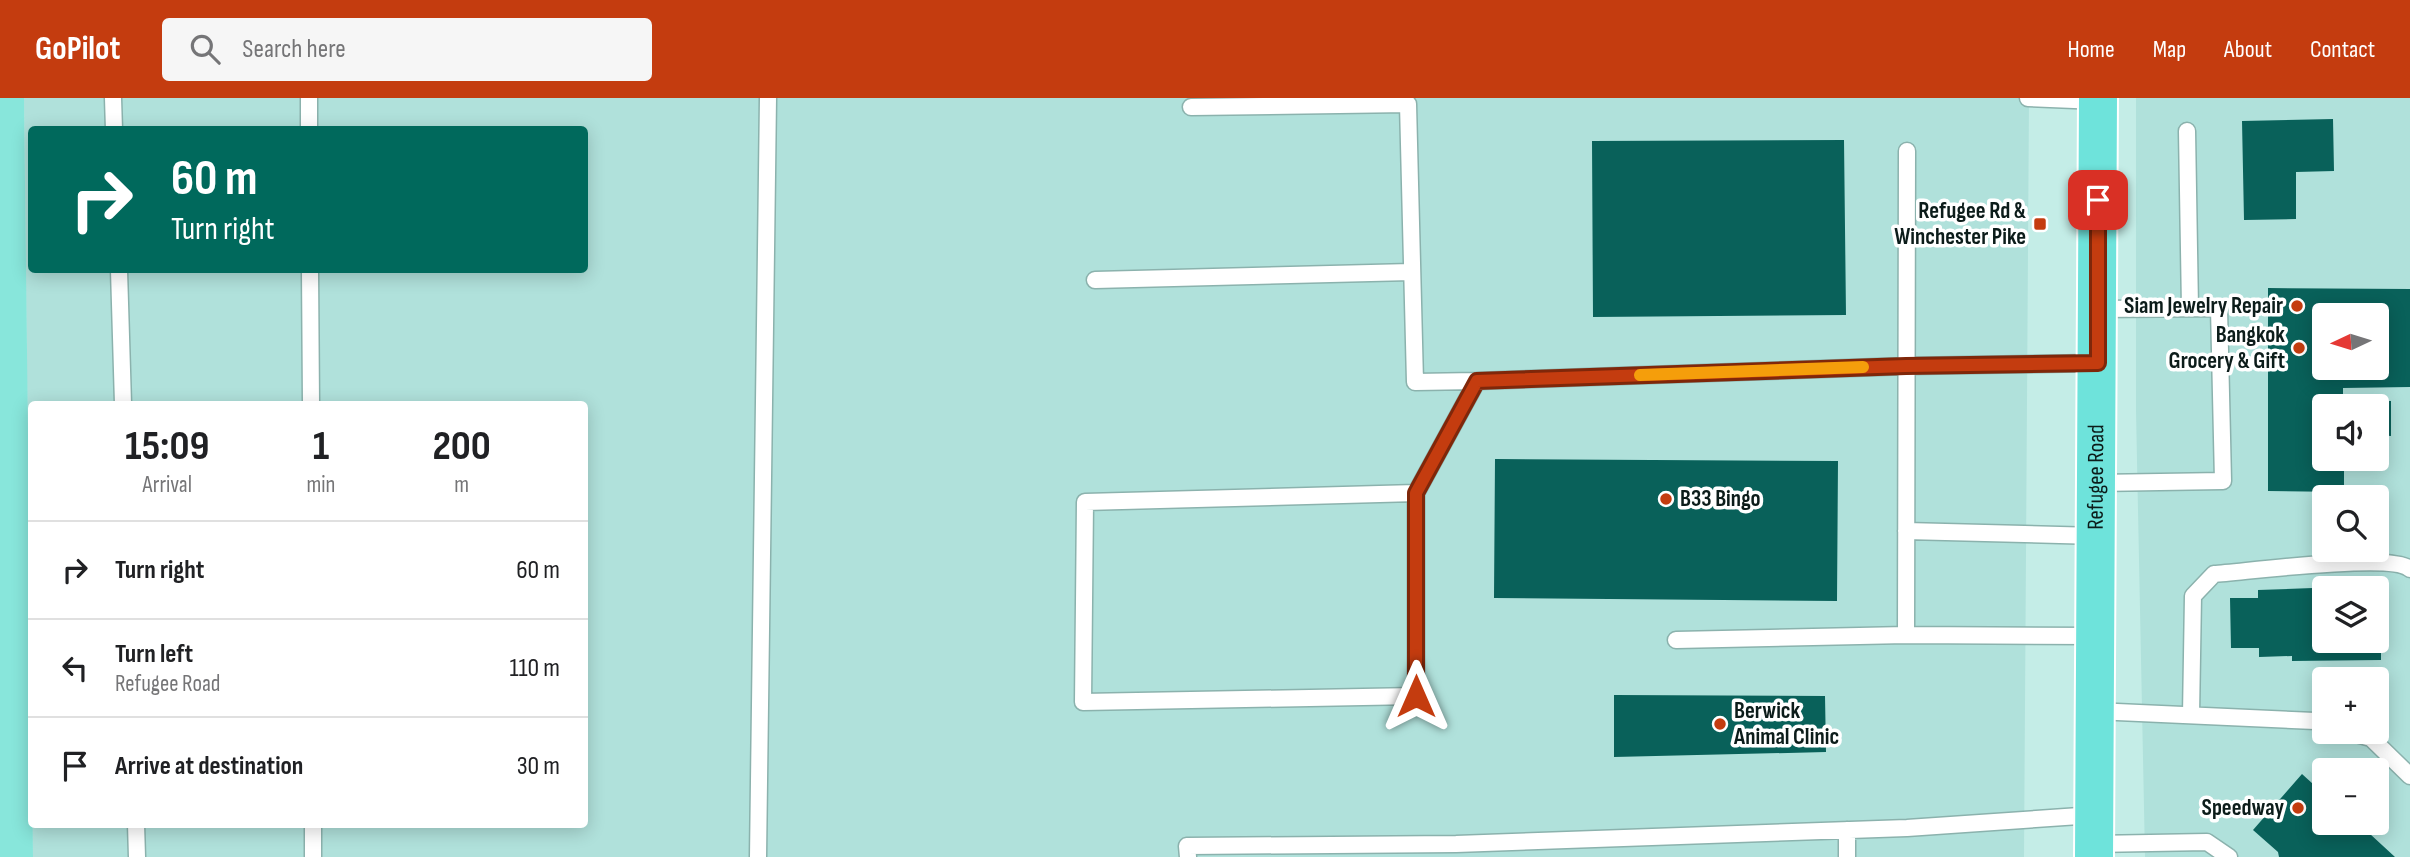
<!DOCTYPE html>
<meta charset="utf-8">
<style>
body{margin:0;font-family:"Sofia Sans Condensed",sans-serif;background:#f6f6f6;color:#202124;height:100vh;display:flex;flex-direction:column;font-size:26px;white-space:nowrap}
*{box-sizing:border-box;margin:0}
p{font-size:23px;color:#757577}
.icon{flex:none;width:38px;height:38px;fill:none;stroke:currentColor;stroke-width:2;stroke-linecap:round;stroke-linejoin:round}
.map{position:relative;flex:1;overflow:hidden}
.details{position:absolute;left:28px;top:303px;width:560px;height:427px;display:flex;flex-direction:column;background:#fff;border-radius:7px;box-shadow:0 4px 18px #0003}
.details>*{flex:none}
.top-card{position:absolute;left:28px;top:28px;width:560px;height:147px;border-radius:7px;box-shadow:0 4px 18px #0003;background:#00695c;color:#fff;overflow:hidden}
.needle{width:46px;rotate:266deg}
.controls{position:absolute;left:2312px;top:205px;display:grid;gap:14px}
.controls a{display:grid;place-items:center;width:77px;height:77px;border-radius:7px;background:#fff;box-shadow:0 4px 18px #0003;font-size:35px}
.pin{position:absolute;display:grid;place-items:center;width:60px;height:60px;color:#fff;margin:-30px;border-radius:14px;box-shadow:0 4px 10px #0006}
.me{position:absolute;width:77px;margin:-38px;rotate:0deg;stroke-linejoin:round;filter:drop-shadow(0 0 5px #0008)}
.turn{display:flex;align-items:center;gap:24px;height:147px;padding:0 28px;font-size:32px}
.turn .icon{width:91px;height:91px;stroke-width:2.5}
.turn b{display:block;font-size:49px;line-height:60px}
.eta{display:flex;justify-content:space-evenly;align-items:center;height:119px;text-align:center}
.eta b{font-size:42px;font-weight:700;line-height:49px}
ul{padding:0;list-style:none}
li{display:flex;align-items:center;gap:21px;height:98px;padding:0 28px;border-top:2px solid #e0e0e0}
li div{flex:1}
li b{display:block;font-size:26px}
li em{font-style:normal}
header{display:flex;align-items:center;gap:42px;box-sizing:border-box;height:98px;padding:0 35px;background:#c43c0f;color:#fff}
header strong{font-size:33px}
nav{display:flex;gap:38px;margin-inline-start:auto;font-size:24px}
.search{width:490px;height:63px;background:#f6f6f6;display:flex;align-items:center;gap:18px;box-sizing:border-box;padding:0 24px;border-radius:7px;color:#757577;font-size:26px}
.map>svg:first-child{display:block}
.built{fill:#b0e1db;fill-rule:evenodd}
.green{fill:#88e6db}
.building{fill:#09615a;fill-rule:evenodd}
.lines{fill:none;stroke-linecap:round;stroke-linejoin:round}
.lane-casing{stroke:#8bb2ad;stroke-width:19}
.primary-casing{stroke:#fff;stroke-width:42}
.lane{stroke:#fff;stroke-width:16}
.primary{stroke:#6ee3db;stroke-width:38}
.route-casing{stroke:#7f270a;stroke-width:18}
.route{stroke:#c43c0f;stroke-width:12}
.slow{stroke:#f59e0b;stroke-width:12}
.poi-dot{fill:#c43c0f;stroke:#fff;stroke-width:2.5}
.labels{text-anchor:middle;dominant-baseline:central;stroke-width:7;stroke-linejoin:round;paint-order:stroke}
.poi-label{font-size:23px;font-weight:bold;fill:#0c1c1a;stroke:#fff;text-anchor:end}
.street-label{font-size:23px;fill:#0c1c1a;stroke:#fff}
</style>
<header>
<strong>GoPilot</strong>
<div class="search"><svg class="icon" aria-label="search" viewBox="0 0 24 24"><circle cx="10" cy="10" r="6"/><path d="M15 15l6 6"/></svg>Search here</div>
<nav><a>Home</a><a>Map</a><a>About</a><a>Contact</a></nav>
</header>
<div class="map">
<svg width="2410" height="759" viewBox="0 0 2410 759">
<rect width="100%" height="100%" fill="#c4ede7"/>
<!-- built -->
<path class="built" d="M24 0H2029L2024 759H33L32 726H584V306H32L31 652ZM32 32H584V172H32Z
M2136 0H2410V759H2145L2136 313ZM2324 217H2376V270H2324ZM2324 308H2376V360H2324ZM2324 399H2376V452H2324ZM2324 490H2376V542H2324ZM2324 581H2376V634H2324ZM2324 672H2376V724H2324Z"/>
<!-- green -->
<path class="green" d="M0 0H24L33 759H0Z"/>
<!-- building -->
<path class="building" d="M2333 21 2334 73 2296 74V121L2244 122 2242 23Z
M1844 42 1846 217 1593 219 1592 43Z
M2268 190 2410 191V289L2343 290V308H2324V360H2344V394L2268 393ZM2324 217H2376V270H2324Z
M2359 302 2391 303V338L2376 337V308H2359Z
M1495 361 1838 363 1837 503 1494 500Z
M2313 490H2324V542H2376V501H2381V562L2292 563V558L2259 559V550H2231L2230 500H2258V492Z
M1614 597 1825 598 1826 654 1614 659Z
M2302 676 2324 696V724H2357L2395 759H2279L2278 754 2253 732Z"/>
<g class="lines">
<defs>
<path id="lane" d="M113 0 114 32
M309 0V32
M2028 0 2098 3
M1191 9 1408 6 1415 284 1477 283
M2187 33 2190 210
M119 172 123 306
M310 172 311 306
M1095 182 1411 174
M2097 385 2223 383 2219 210 2098 211
M1416 395 1085 404 1083 604 1416 598V395L1477 283 1906 268 2098 265
M1906 433 2097 438
M1906 537 1907 53
M1676 542 1906 537 2095 538
M2095 613 2315 623 2324 625
M2191 617 2193 498 2214 476C2246 474 2391 454 2410 471
M2349 634 2371 640 2410 678
M136 726 137 759
M313 726V759
M1847 732V759
M2094 746 2207 744 2229 759
M758 759 768 0
M1188 759 1187 748 1456 746 1907 730 2094 717"/>
<g id="primary">
<path id="s1" d="M2094 759 2098 0"/>
</g>
</defs>
<!-- lane casing -->
<use href="#lane" class="lane-casing"/>
<!-- primary casing -->
<use href="#primary" class="primary-casing"/>
<!-- lane -->
<use href="#lane" class="lane"/>
<!-- primary -->
<use href="#primary" class="primary"/>
</g>
<g class="lines">
<defs>
<path id="route" d="M1416 598V395L1477 283 1906 268 2098 265V102"/>
</defs>
<!-- route casing -->
<use href="#route" class="route-casing"/>
<!-- route -->
<use href="#route" class="route"/>
<!-- slow -->
<path class="slow" d="M1640 277 1863 269"/>
</g>
<!-- markers -->
<g class="poi-dot">
<rect x="2033" y="119" width="14" height="14" rx="3.5"/>
<circle cx="2297" cy="208" r="7"/>
<circle cx="2299" cy="250" r="7"/>
<circle cx="1666" cy="401" r="7"/>
<circle cx="1720" cy="626" r="7"/>
<circle cx="2298" cy="710" r="7"/>
</g>
<g class="labels">
<!-- poi labels -->
<g class="poi-label">
<text x="2026" y="113">Refugee Rd &amp;<tspan x="2026" dy="26">Winchester Pike</tspan></text>
<text x="2283" y="208">Siam Jewelry Repair</text>
<text x="2285" y="237">Bangkok<tspan x="2285" dy="26">Grocery &amp; Gift</tspan></text>
<text x="1680" y="401" text-anchor="start">B33 Bingo</text>
<text x="1734" y="613" text-anchor="start">Berwick<tspan x="1734" dy="26">Animal Clinic</tspan></text>
<text x="2284" y="710">Speedway</text>
</g>
<!-- street labels -->
<g class="street-label">
<text stroke="none"><textPath href="#s1" startOffset="380">Refugee Road</textPath></text>
</g>
</g>
</svg>
<div class="controls">
<a><svg class="needle" viewBox="-14 -14 28 28"><path d="M0-13l5 13h-10z" fill="#e53935"/><path d="M0 13l5-13h-10z" fill="#757577"/></svg></a>
<a><svg class="icon" aria-label="sound" viewBox="0 0 24 24"><path d="M4 9h4l5-4v14l-5-4H4zM17 9q2 3 0 6"/></svg></a>
<a><svg class="icon" aria-label="search" viewBox="0 0 24 24"><circle cx="10" cy="10" r="6"/><path d="M15 15l6 6"/></svg></a>
<a><svg class="icon" aria-label="layers" viewBox="0 0 24 24"><path d="M12 4l9 5-9 5-9-5zM3 14l9 5 9-5"/></svg></a>
<a>+</a>
<a>−</a>
</div>
<div class="pin" style="left:2098px;top:102px;background:#d93025"><svg class="icon" aria-label="arrive" viewBox="0 0 24 24"><path d="M6 21V4h12l-3 4 3 4H6"/></svg></div>
<svg class="me" style="left:1416px;top:598px" viewBox="-20 -20 40 40"><path d="M0-17L14 15 0 8-14 15z" fill="#c43c0f" stroke="#fff" stroke-width="4"/></svg>
<div class="top-card">
<div class="turn"><svg class="icon" aria-label="right" viewBox="0 0 24 24"><path d="M7 20v-9h11M14 6l5 5-5 5"/></svg><div><b>60 m</b>Turn right</div></div>
</div>
<section class="details">
<div class="eta">
<div><b>15:09</b><p>Arrival</p></div>
<div><b>1</b><p>min</p></div>
<div><b>200</b><p>m</p></div>
</div>
<ul>
<li><svg class="icon" aria-label="right" viewBox="0 0 24 24"><path d="M7 20v-9h11M14 6l5 5-5 5"/></svg><div><b>Turn right</b></div><em>60 m</em></li>
<li><svg class="icon" aria-label="left" viewBox="0 0 24 24"><path d="M17 20v-9H6M10 6l-5 5 5 5"/></svg><div><b>Turn left</b><p>Refugee Road</p></div><em>110 m</em></li>
<li><svg class="icon" aria-label="arrive" viewBox="0 0 24 24"><path d="M6 21V4h12l-3 4 3 4H6"/></svg><div><b>Arrive at destination</b></div><em>30 m</em></li>
</ul>
</section>
</div>
